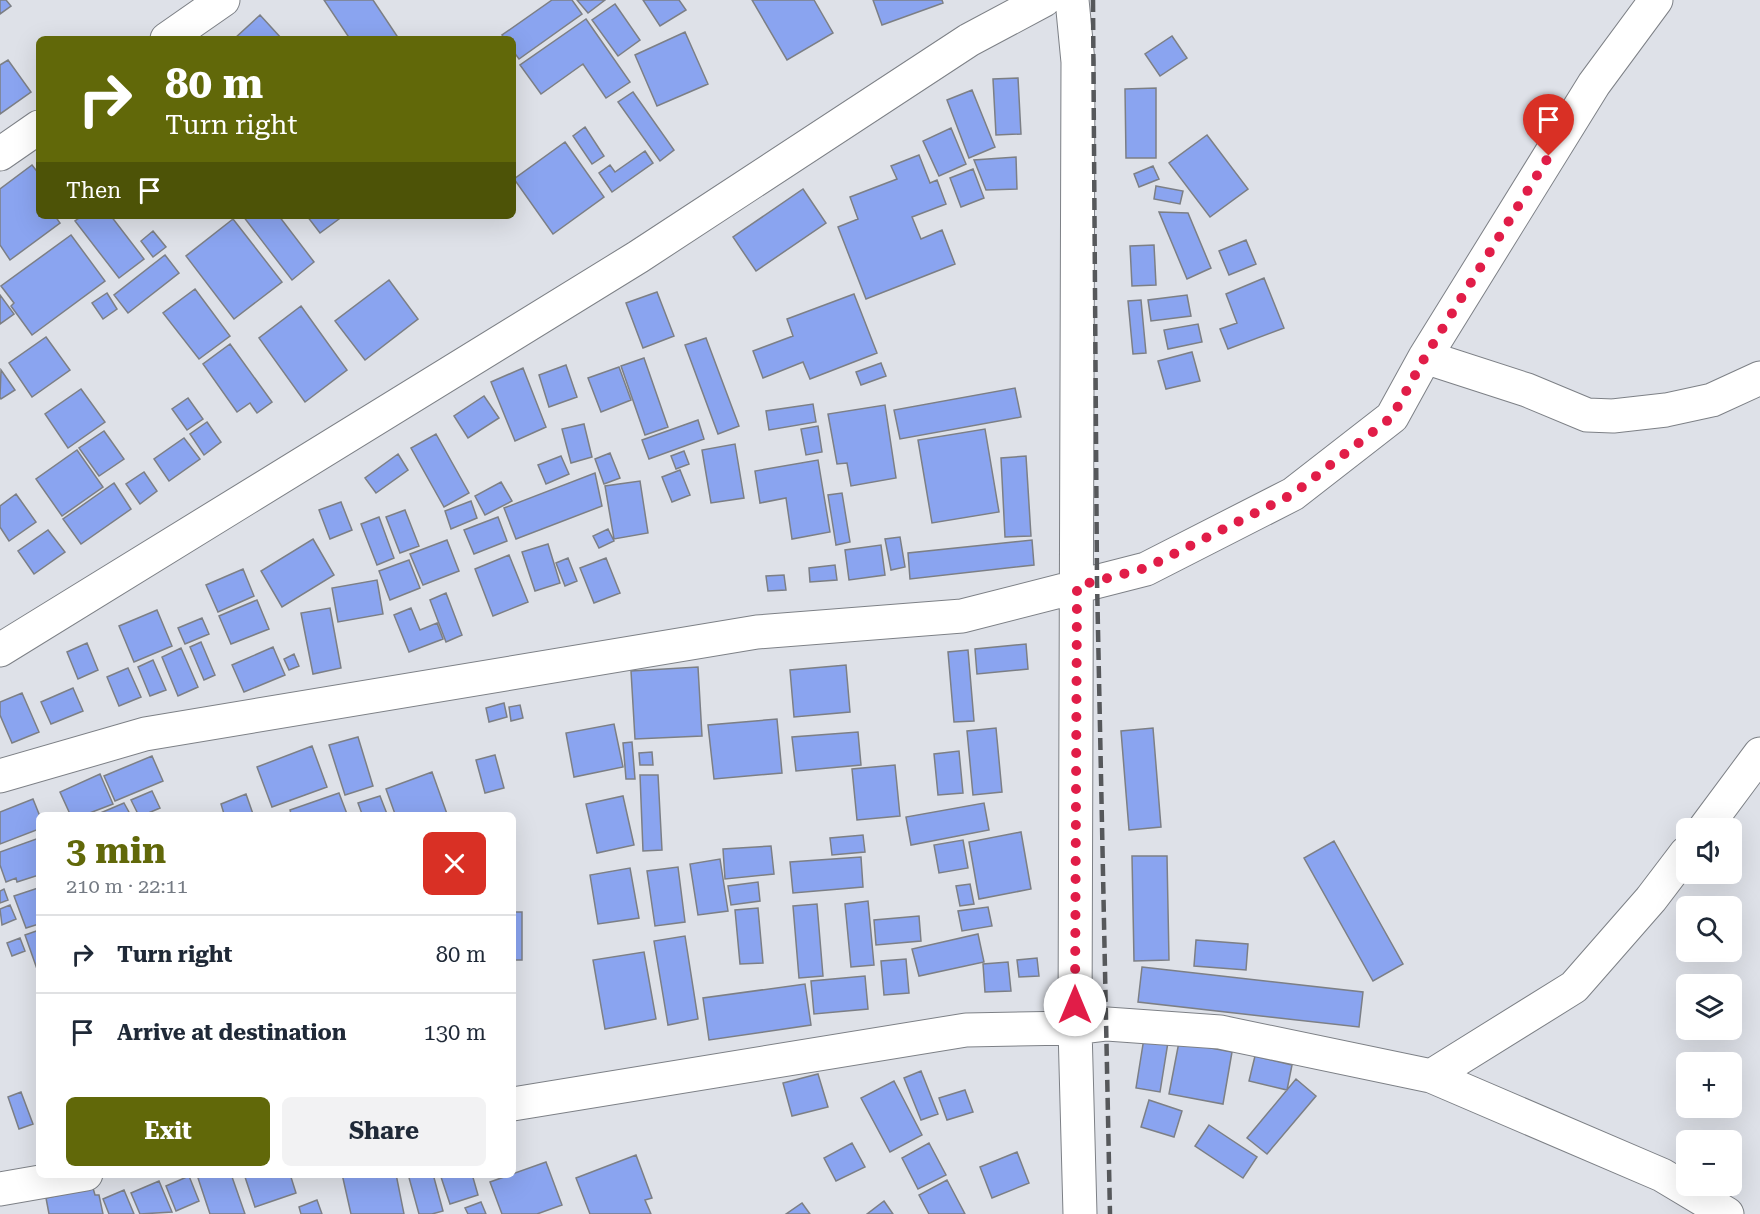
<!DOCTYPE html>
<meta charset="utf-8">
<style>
body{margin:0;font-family:"Roboto Serif",serif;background:#f2f2f3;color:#1f2937;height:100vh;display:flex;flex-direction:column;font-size:22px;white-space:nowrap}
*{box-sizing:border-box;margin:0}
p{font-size:20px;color:#747a83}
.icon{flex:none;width:33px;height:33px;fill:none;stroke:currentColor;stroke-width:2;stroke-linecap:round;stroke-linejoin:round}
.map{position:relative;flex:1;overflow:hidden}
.details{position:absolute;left:36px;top:812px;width:480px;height:366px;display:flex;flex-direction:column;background:#fff;border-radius:9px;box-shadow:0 6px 24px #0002}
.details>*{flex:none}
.hud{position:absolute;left:36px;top:36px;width:480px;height:183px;border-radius:9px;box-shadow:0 6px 24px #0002;background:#616809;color:#fff;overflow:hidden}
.buttons{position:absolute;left:1676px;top:818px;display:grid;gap:12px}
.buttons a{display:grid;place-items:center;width:66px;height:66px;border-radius:9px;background:#fff;box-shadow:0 6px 24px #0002;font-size:30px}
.pin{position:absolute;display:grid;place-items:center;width:51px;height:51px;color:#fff;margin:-62px -26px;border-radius:50% 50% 50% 0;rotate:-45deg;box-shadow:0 0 6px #0007}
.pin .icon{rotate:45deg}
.me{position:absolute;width:66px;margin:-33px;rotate:0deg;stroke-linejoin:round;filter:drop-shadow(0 0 4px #0008)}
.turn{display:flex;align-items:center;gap:21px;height:126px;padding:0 30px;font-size:27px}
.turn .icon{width:78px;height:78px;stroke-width:2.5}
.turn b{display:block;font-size:42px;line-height:51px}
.then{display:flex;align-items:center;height:57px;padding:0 30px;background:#0003;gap:12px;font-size:22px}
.round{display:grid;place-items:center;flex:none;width:63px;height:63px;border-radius:9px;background:#f2f2f3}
.head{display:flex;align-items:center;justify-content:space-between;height:102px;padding:0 30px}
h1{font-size:36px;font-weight:700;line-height:45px;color:#616809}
.primary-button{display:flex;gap:12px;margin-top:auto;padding:12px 30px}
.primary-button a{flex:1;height:69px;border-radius:9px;background:#616809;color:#fff;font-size:24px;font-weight:700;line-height:69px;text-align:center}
.primary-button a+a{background:#f2f2f3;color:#1f2937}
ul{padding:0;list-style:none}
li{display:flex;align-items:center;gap:18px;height:78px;padding:0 30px;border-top:2px solid #e0e1e3}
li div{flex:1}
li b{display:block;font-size:22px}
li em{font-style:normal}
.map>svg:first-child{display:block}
.building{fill:#8aa4f0;stroke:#7c7f85;stroke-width:1.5}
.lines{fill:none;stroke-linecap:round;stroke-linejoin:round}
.minor-casing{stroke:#7d8086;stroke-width:35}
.minor{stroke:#fff;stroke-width:33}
.rail{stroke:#56585b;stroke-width:4.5;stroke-dasharray:12 6;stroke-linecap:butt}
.route{stroke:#e11d48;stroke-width:10;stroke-dasharray:0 18}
</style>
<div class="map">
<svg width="1760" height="1214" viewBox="0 0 1760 1214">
<rect width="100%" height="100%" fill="#dee1e8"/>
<!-- building -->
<path class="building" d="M0 0H6L11 6 0 14Z
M324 0H373L399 39H350Z
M552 0H572L582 14 519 59 513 51V39H505L502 35Z
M577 0H605L588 13Z
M643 0H679L686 10 660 26Z
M752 0H814L833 33 787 60Z
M873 0H942L943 3 882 25Z
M615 4 640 40 618 56 592 20Z
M260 15 282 39H234Z
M586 19 630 82 606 98 583 64 541 94 520 65Z
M685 32 708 84 657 106 635 55Z
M1172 36 1187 58 1160 76 1145 54Z
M8 60 31 92 0 114V65Z
M1018 78 1021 134 996 135 993 79Z
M1156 88V158H1126L1125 89Z
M972 90 995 147 969 158 947 100Z
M633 92 674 150 660 161 618 102Z
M585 127 604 156 592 164 573 136Z
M951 128 966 164 939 176 923 141Z
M1207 135 1248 189 1210 217 1169 163Z
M565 142 604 197 553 234 514 179Z
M645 151 653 163 612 192 599 173 610 165 615 172Z
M919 155 930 183 937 180 946 204 912 217 921 239 942 230 955 264 866 299 838 227 858 219 850 197 897 179 891 166Z
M1016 157 1017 189 986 190 974 160Z
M32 165 39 174V216H55L60 223 10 260 0 245V189Z
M1153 166 1159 179 1139 187 1134 174Z
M973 169 984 198 961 207 950 178Z
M1156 186 1183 191 1180 204 1154 199Z
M803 189 826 223 756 271 733 237Z
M1159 212 1188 213 1211 268 1187 279Z
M82 216H111L144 259 119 278 75 221Z
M243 216H279L314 262 292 280Z
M307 216H343L320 233Z
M233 219 282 282 234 319 186 256Z
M153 231 166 247 153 257 141 241Z
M71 235 105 281 32 335 11 306 14 303 1 286Z
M1246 240 1256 264 1229 275 1219 251Z
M1154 245 1156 285 1132 286 1130 246Z
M165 255 179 273 128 313 114 295Z
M1264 278 1284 328 1228 349 1220 329 1237 323 1226 294Z
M389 280 418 319 365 360 335 321Z
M195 289 230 336 199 359 163 313Z
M657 292 674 336 643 348 626 303Z
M107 293 117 309 103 319 92 303Z
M854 294 877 353 810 379 803 362 763 378 753 351 793 336 787 319Z
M0 295 14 314 0 324Z
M1187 295 1191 316 1151 321 1148 300Z
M1141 300 1146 353 1133 354 1128 301Z
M301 306 347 370 305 402 259 338Z
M1198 324 1202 342 1168 349 1164 330Z
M46 337 70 370 32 397 9 363Z
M706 338 739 426 718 434 685 345Z
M230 344 272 402 257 413 250 403 237 412 203 364Z
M1192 352 1200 381 1166 389 1158 361Z
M644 358 668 427 645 435 621 366Z
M881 363 886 376 861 385 856 372Z
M566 365 577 397 549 407 539 375Z
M619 367 631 400 601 412 588 378Z
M523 368 546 427 515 441 491 382Z
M1 370 15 390 1 399 0 397Z
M1015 388 1021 417 900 439 894 410Z
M81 389 105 422 68 448 45 414Z
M484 396 499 418 468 438 454 416Z
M188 398 203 419 187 430 172 409Z
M813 404 816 422 769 430 766 411Z
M885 405 896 478 851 486 847 463 837 464 828 414Z
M698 420 704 439 649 459 642 440Z
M207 422 221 442 204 455 190 434Z
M584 424 592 457 571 463 562 429Z
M818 426 822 452 806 455 801 429Z
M985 429 999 512 932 523 918 440Z
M104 431 124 459 99 476 79 448Z
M436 434 469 493 444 507 411 448Z
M184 438 200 459 169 481 154 459Z
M735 444 744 498 711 503 702 450Z
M77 450 103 487 62 516 36 479Z
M684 451 689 464 676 469 671 456Z
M610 453 620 478 604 484 595 459Z
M398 454 408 470 376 493 365 478Z
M561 456 569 474 546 484 538 465Z
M1026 456 1031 536 1005 537 1001 458Z
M818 460 830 532 792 539 786 498 760 503 755 471Z
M680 470 690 495 672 502 662 477Z
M144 472 157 491 140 504 126 484Z
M595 473 602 506 516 539 504 508Z
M640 481 648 533 614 539 605 486Z
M501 482 512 501 485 515 475 496Z
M114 483 131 509 81 544 63 519Z
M842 493 850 542 836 545 828 495Z
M16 494 36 522 9 541 0 527V506Z
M471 501 477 518 451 529 445 511Z
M341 502 352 530 330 539 319 510Z
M405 510 419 546 400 553 386 517Z
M379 517 394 558 377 565 361 524Z
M498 517 507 541 474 554 464 530Z
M608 529 614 541 599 548 593 536Z
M48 530 65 552 34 574 18 551Z
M900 537 905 567 891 570 885 539Z
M313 539 334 575 282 607 261 571Z
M447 540 459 571 423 585 410 554Z
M1032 540 1034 565 910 579 908 553Z
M548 544 560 583 535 591 522 552Z
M881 545 885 575 849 580 845 550Z
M509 555 528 602 493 616 475 569Z
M568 558 577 581 565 586 556 563Z
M606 558 620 593 594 603 580 568Z
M409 560 420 588 390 600 379 571Z
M835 565 837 580 810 582 809 568Z
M243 569 254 596 218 612 206 585Z
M784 575 786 590 768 591 766 576Z
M377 580 383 614 338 622 332 588Z
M446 593 462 635 446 642 430 600Z
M257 600 269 629 231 644 219 616Z
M330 608 341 668 313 674 301 613Z
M411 608 420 630 437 623 443 639 409 652 394 615Z
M157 610 172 646 134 662 119 626Z
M202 618 209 634 185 644 178 628Z
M201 642 215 675 204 680 190 647Z
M87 643 98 670 78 679 67 652Z
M1026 644 1028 669 977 674 975 649Z
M273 647 285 675 244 692 232 665Z
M181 648 198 687 178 696 162 657Z
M968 650 974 721 954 722 948 652Z
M294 654 299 666 289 670 284 659Z
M153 660 166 690 150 696 138 667Z
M846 665 850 712 794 717 790 670Z
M698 667 702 736 635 739 631 671Z
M128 668 141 697 119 706 107 677Z
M73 688 83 711 51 724 41 702Z
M22 693 39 732 12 743 0 715V702Z
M504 703 507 717 489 722 486 708Z
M520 705 523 718 511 721 509 707Z
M777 719 782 773 714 779 708 725Z
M614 724 623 767 574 777 566 733Z
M996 728 1002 792 973 795 967 731Z
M1153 728 1161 827 1129 830 1121 731Z
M858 732 861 765 796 771 792 737Z
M358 737 373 786 345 795 329 745Z
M632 742 635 779H626L623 743Z
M312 746 327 787 272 807 257 767Z
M959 751 963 793 938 795 934 754Z
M652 752 653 765H640L639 753Z
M495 755 504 788 485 793 476 760Z
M152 756 163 781 115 801 104 776Z
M895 765 900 816 857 820 852 769Z
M432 772 447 814H395L386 789Z
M100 774 113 804 87 814H70L60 792Z
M640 775H658L662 850 643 851Z
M152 791 160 808 146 814H138L131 800Z
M339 793 347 814H291L290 810Z
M246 794 253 814H224L221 804Z
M380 796 387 814H362L358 803Z
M623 796 634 845 597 853 586 804Z
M33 799 39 814V829L0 844V812Z
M124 803 130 814H98Z
M984 803 989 830 911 845 906 817Z
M1021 832 1031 889 979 899 969 842Z
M863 835 865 852 832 855 830 838Z
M39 838V875L17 882 16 878 6 882 0 865V852Z
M963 840 968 868 939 873 934 845Z
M1334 841 1403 964 1373 981 1304 858Z
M771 846 774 874 725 879 723 849Z
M1132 856H1167L1169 960 1134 961Z
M861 857 863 887 793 893 790 862Z
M720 859 728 911 698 915 690 864Z
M678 867 685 922 655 926 647 871Z
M630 868 639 918 598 924 590 875Z
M758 882 760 901 731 905 728 886Z
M970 884 974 904 960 906 956 886Z
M38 888 39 924 26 928 14 896Z
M4 889 8 900 0 903V891Z
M868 901 874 965 851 967 845 904Z
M817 904 823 976 799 978 793 906Z
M10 905 16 919 2 925 0 909Z
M988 907 992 926 962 931 958 911Z
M758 908 763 963 740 964 735 910Z
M513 912H522V960H513Z
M919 916 921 941 876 945 874 920Z
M39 930V969H37L25 935Z
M978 934 984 962 919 976 912 949Z
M685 936 698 1019 668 1025 654 941Z
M20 938 25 951 12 956 7 943Z
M1196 940 1248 944 1246 970 1194 966Z
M644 952 656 1019 605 1029 593 960Z
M1037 958 1039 976 1019 977 1017 960Z
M906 959 909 993 884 995 881 961Z
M1008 962 1011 991 985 992 983 964Z
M1142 967 1363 992 1359 1027 1138 1002Z
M865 976 868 1009 814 1014 811 981Z
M805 984 811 1025 709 1040 703 998Z
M1144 1038 1168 1042 1160 1092 1136 1088Z
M1179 1042 1232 1052 1223 1104 1169 1094Z
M1255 1056 1292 1065 1287 1090 1249 1081Z
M921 1071 938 1114 921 1120 904 1078Z
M818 1074 828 1107 792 1116 783 1083Z
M1296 1079 1316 1096 1267 1154 1247 1138Z
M894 1081 922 1135 890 1152 861 1098Z
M965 1090 973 1112 947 1120 939 1098Z
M21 1092 33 1124 19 1129 8 1097Z
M1149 1100 1182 1111 1174 1137 1141 1127Z
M1209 1125 1257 1157 1243 1178 1195 1146Z
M852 1143 865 1167 836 1181 824 1158Z
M929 1143 946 1175 918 1189 902 1158Z
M1017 1152 1029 1183 992 1198 980 1167Z
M636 1155 652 1198 645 1200 651 1214H590L576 1178Z
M546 1162 562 1205 537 1214H502L490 1182Z
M207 1174H231L245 1214H210L198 1178Z
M244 1174H290L296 1193 255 1207Z
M342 1174H396L404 1214H351Z
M408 1174H433L443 1211 432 1214H419Z
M440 1174H472L478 1195 450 1204Z
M189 1176 199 1201 176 1211 166 1186Z
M947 1180 965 1214H929L919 1195Z
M159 1181 172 1212 140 1214 131 1193Z
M93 1188 95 1195H99L103 1214H49L46 1198Z
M124 1190 134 1214H109L103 1199Z
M317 1200 322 1214H301L299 1207Z
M884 1201 893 1214H867Z
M481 1202 486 1214H468L465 1208Z
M802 1203 810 1214H786Z"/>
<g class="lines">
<defs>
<path id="minor" d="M1072 0 1078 62 1075 1028 1080 1214
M167 39 223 0
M0 154 39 127
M1425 357 1527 390 1587 415 1613 416 1666 410 1712 400 1760 378
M0 650 638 257 969 40 1044 0
M0 776 145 734 757 632 962 616 1146 569 1293 494 1392 417 1425 357 1594 84 1656 0
M1705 828 1760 754
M1431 1076 1574 987 1651 899 1686 853
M513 1104 966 1030 1075 1028 1107 1024 1220 1032 1431 1076 1662 1175 1727 1214
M0 1189 86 1174"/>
</defs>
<!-- minor casing -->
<use href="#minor" class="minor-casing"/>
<!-- minor -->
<use href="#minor" class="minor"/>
<!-- rail -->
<path class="rail" d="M1093 0 1097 581 1110 1214"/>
</g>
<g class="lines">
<!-- route -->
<path class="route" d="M1075 1005 1077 586 1146 568 1293 494 1392 417 1425 357 1549 156"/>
</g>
</svg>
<div class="buttons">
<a><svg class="icon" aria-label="sound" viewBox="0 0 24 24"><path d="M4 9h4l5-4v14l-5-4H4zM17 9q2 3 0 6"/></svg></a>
<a><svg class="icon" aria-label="search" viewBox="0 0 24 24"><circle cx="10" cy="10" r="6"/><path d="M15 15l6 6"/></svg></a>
<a><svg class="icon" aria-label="layers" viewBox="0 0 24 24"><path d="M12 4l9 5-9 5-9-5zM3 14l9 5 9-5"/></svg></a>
<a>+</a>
<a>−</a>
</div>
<div class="pin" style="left:1549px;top:156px;background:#d93025"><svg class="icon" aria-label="arrive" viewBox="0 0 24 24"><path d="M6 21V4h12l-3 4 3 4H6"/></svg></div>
<svg class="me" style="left:1075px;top:1005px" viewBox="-20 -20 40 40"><circle r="19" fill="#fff"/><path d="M0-13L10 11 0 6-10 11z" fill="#e11d48"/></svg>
<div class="hud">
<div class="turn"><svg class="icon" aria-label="right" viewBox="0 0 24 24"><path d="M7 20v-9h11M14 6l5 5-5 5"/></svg><div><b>80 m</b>Turn right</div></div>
<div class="then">Then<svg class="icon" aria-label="arrive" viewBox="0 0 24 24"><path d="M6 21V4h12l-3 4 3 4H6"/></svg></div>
</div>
<section class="details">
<div class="head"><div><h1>3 min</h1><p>210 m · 22:11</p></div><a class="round" style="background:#d93025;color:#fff"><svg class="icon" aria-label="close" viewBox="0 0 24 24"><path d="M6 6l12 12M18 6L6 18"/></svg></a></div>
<ul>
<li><svg class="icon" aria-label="right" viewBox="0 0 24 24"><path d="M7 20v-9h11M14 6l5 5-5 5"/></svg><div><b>Turn right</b></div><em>80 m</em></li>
<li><svg class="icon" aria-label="arrive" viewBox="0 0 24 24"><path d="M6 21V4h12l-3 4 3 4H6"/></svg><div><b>Arrive at destination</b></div><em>130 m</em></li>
</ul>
<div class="primary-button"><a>Exit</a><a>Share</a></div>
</section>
</div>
